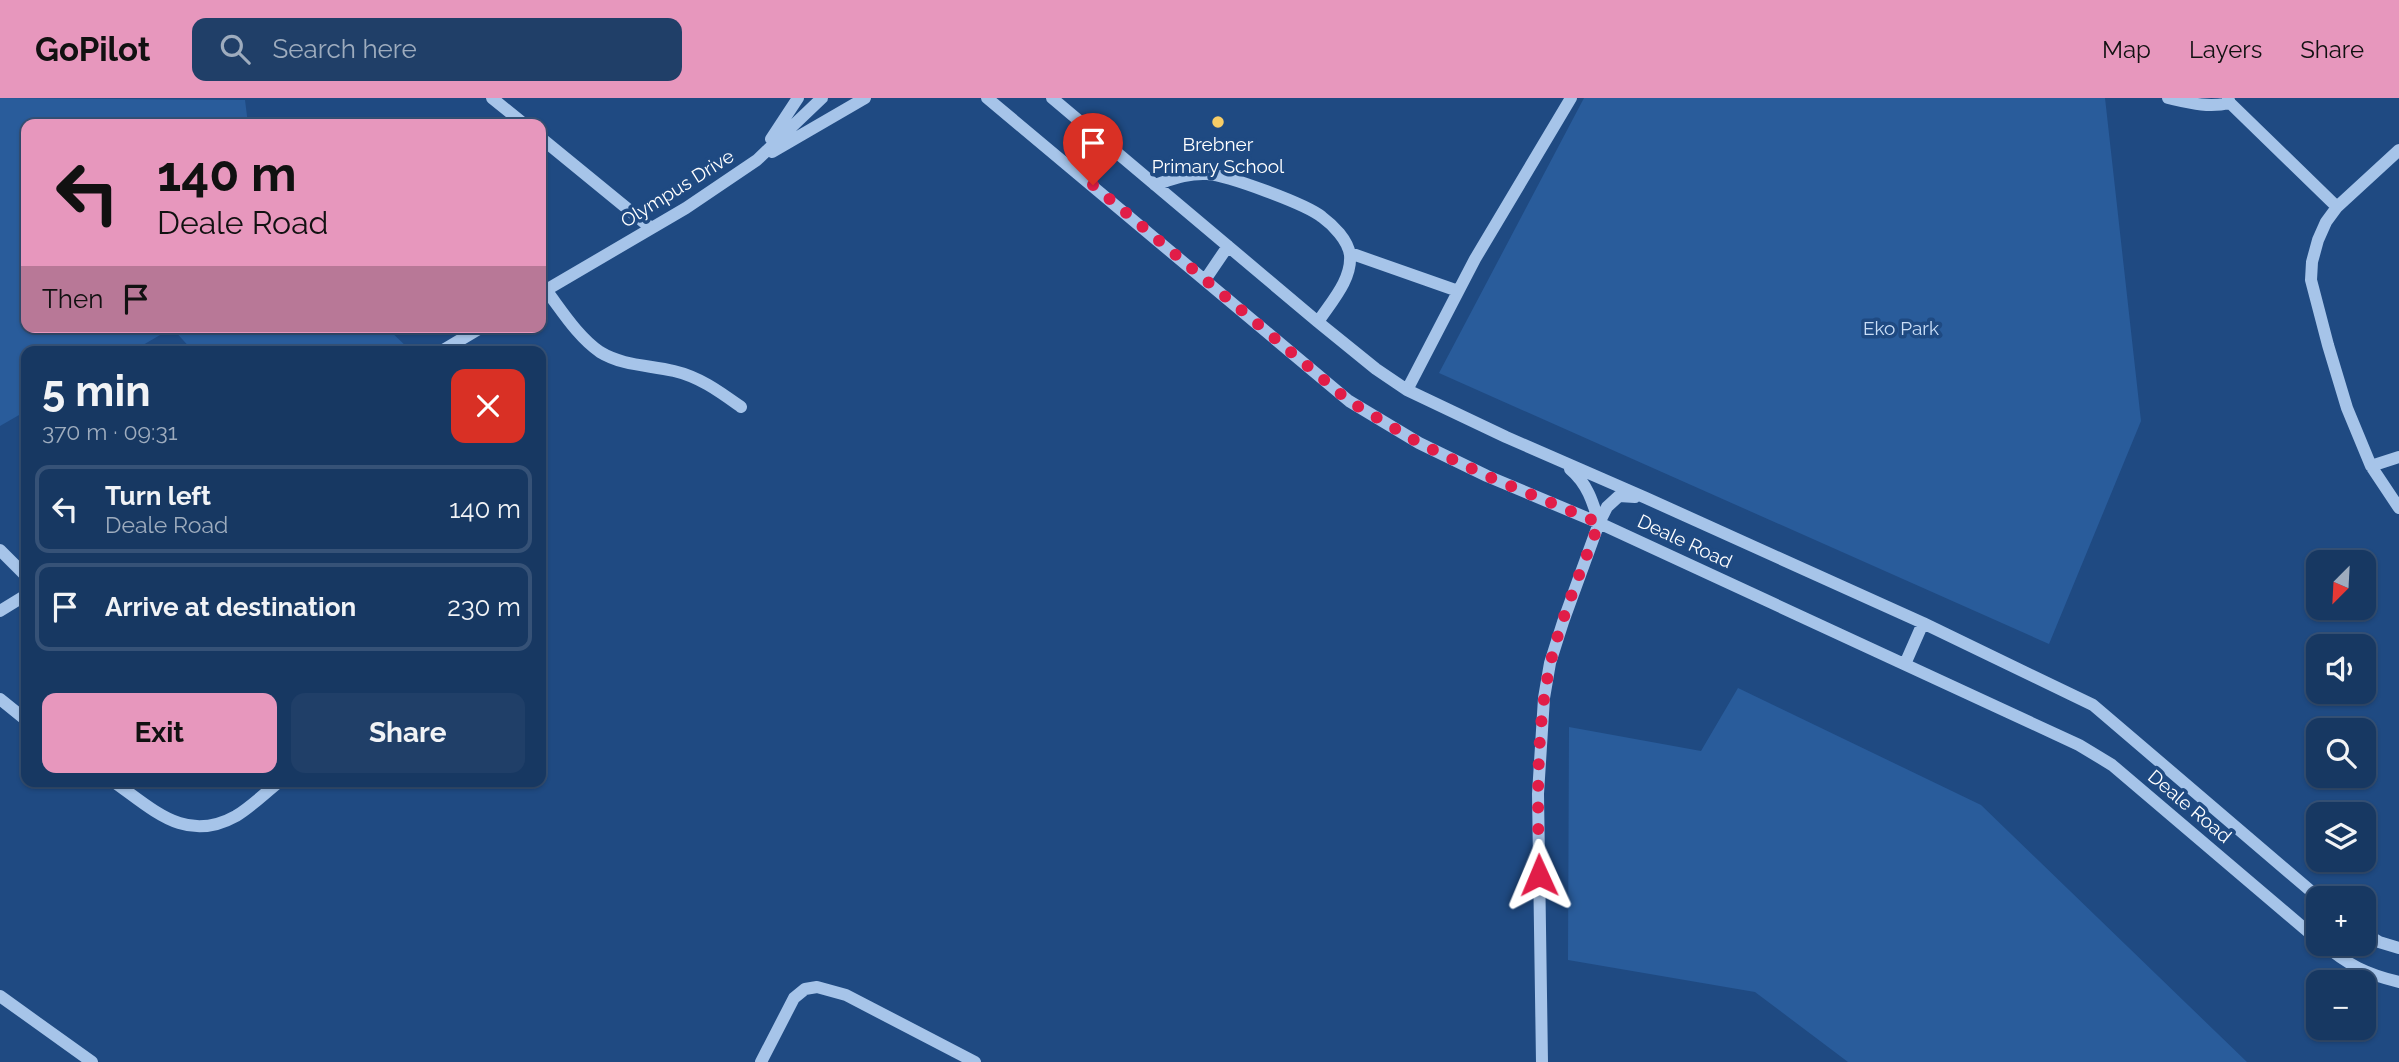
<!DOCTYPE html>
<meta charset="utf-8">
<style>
body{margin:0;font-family:Raleway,sans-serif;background:#203f68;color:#f1f3f6;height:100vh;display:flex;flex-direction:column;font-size:26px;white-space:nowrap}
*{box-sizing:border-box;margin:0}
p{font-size:23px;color:#9eacbe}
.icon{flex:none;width:38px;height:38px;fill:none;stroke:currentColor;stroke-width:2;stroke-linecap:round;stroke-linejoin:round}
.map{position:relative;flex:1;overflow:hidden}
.drawer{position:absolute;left:21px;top:248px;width:525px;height:441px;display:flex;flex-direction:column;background:#173862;border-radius:14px;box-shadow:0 2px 5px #0004,0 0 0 2px #365277}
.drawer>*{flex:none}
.top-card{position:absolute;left:21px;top:21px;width:525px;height:214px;border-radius:14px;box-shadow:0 2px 5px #0004,0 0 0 2px #365277;background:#e797bd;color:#111;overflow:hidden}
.needle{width:46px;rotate:204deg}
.controls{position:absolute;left:2306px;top:452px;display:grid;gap:14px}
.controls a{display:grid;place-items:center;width:70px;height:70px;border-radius:14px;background:#173862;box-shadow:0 2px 5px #0004,0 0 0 2px #365277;font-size:35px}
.pin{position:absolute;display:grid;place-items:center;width:60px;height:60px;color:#fff;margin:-72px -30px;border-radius:50% 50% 50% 0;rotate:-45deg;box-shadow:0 0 7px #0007}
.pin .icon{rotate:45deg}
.me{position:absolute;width:77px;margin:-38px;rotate:359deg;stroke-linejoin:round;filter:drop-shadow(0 0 5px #0008)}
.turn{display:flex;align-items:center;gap:24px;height:147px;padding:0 21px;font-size:32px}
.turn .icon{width:91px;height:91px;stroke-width:2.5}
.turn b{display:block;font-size:49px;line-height:60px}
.then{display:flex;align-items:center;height:66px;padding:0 21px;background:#0003;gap:14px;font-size:26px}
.round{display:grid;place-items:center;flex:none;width:74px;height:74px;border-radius:14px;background:#203f68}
.overview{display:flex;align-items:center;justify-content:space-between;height:119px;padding:0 21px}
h1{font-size:42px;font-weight:700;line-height:52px}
.action{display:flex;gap:14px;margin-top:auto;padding:14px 21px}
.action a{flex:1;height:80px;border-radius:14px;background:#e797bd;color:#111;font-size:28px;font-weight:700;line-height:80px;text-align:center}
.action a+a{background:#203f68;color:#f1f3f6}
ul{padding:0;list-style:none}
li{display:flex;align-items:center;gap:21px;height:88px;margin:0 14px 10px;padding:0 7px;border:4px solid #365277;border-radius:14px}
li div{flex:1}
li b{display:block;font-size:26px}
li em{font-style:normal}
header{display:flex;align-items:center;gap:42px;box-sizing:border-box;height:98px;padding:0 35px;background:#e797bd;color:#111}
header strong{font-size:33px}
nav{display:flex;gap:38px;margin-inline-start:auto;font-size:24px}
.search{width:490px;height:63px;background:#203f68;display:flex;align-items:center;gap:18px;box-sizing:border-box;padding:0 24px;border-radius:14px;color:#9eacbe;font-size:26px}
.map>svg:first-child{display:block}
.green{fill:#295c9b}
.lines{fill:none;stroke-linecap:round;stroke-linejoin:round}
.minor{stroke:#a6c4e9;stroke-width:12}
.route{stroke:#e11d48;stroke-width:12;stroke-dasharray:0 21.6}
.poi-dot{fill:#f7cd66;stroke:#1f4a82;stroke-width:2.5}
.labels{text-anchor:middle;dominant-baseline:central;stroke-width:7;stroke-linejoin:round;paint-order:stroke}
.poi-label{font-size:19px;fill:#fff;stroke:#1f4a82}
.street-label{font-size:19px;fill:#fff;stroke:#1f4a82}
.park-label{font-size:19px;fill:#cadef7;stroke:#1f4a82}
</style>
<header>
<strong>GoPilot</strong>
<div class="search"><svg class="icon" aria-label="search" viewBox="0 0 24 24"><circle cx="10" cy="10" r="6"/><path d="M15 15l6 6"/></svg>Search here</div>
<nav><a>Map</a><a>Layers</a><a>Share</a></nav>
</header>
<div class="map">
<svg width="2399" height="964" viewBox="0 0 2399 964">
<rect width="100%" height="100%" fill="#1f4a82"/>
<!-- green -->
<path class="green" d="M0 0 245 2 248 26H26V229H386L409 251 405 254H194L172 230 131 254H26V313L0 328Z
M1584 0H2105L2141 323 2049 546 1439 275Z
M1738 590 1981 707 2247 964H1848L1755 894 1568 862 1569 629 1701 653Z"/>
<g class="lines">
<!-- minor -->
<path class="minor" d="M492 0 524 26
M987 0 1349 303 1419 345 1487 378 1599 425 2079 647 2112 667 2319 843
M1052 0 1318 224 1376 271 1407 292 1506 339 1646 400 1923 525 2093 607 2319 800
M2168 0C2190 5 2208 10 2230 5
M2228 0 2230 5 2337 109
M541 40 651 130
M771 41 798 0
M2399 52 2337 109 2326 124 2318 142 2312 164 2311 182 2328 247 2347 310 2371 368 2399 410
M772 54 865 0
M1155 87C1173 81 1188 75 1207 76 1227 77 1306 106 1322 119 1333 127 1348 142 1350 157 1352 182 1331 204 1318 224
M1350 155 1458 193
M1205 182 1228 148
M546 192C562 213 578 239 600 254 623 268 649 267 674 273 700 279 720 294 741 309
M541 195 686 110 757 62 822 0
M440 254 482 229
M1407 292 1475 161 1571 0
M2371 368 2399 359
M1570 371C1587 385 1593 404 1599 425
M0 452 26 478
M0 513 26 497
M1905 566 1923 525
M0 601 26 622
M114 684C154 712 186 746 236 718 251 709 265 695 279 684
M2364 835 2379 844 2399 850
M2322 845C2348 867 2366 876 2399 884
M0 898 92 964
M761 964 794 900 805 891 817 889 846 897 975 964
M1542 964 1538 696 1544 600 1550 565 1563 524 1599 425 1607 409 1619 398 1635 399"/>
</g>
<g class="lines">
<!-- route -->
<path class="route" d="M1093 87 1349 303 1419 345 1487 378 1599 425C1582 471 1561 519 1550 567 1535 636 1538 707 1539 777"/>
</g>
<!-- markers -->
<circle class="poi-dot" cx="1218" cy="24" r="7"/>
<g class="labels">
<!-- poi labels -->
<g class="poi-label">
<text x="1218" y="46">Brebner<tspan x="1218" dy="22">Primary School</tspan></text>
</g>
<!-- street labels -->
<g class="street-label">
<text transform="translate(677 90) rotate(-32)">Olympus Drive</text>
<text transform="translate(1685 443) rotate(25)">Deale Road</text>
<text transform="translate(2190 708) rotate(40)">Deale Road</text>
</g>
<!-- park labels -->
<g class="park-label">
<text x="1901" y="230">Eko Park</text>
</g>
</g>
</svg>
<div class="controls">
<a><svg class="needle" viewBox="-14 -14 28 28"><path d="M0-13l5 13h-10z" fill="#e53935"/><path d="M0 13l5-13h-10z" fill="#9eacbe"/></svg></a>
<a><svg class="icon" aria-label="sound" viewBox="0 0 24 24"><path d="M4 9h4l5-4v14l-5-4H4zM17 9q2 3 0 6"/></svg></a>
<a><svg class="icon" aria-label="search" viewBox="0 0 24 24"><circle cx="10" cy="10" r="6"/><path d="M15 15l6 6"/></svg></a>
<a><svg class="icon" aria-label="layers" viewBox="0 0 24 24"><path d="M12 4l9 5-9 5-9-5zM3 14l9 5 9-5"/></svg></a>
<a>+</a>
<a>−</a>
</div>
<div class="pin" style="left:1093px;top:87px;background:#d93025"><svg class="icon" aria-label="arrive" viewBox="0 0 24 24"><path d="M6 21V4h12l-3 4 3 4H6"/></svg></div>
<svg class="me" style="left:1539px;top:777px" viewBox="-20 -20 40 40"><path d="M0-17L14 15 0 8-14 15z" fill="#e11d48" stroke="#fff" stroke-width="4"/></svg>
<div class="top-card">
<div class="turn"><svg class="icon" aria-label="left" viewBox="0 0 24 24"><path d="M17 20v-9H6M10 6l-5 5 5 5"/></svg><div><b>140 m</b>Deale Road</div></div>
<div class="then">Then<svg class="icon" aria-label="arrive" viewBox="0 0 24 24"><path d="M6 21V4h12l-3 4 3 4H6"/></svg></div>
</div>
<section class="drawer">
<div class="overview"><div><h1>5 min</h1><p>370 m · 09:31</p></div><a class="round" style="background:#d93025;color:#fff"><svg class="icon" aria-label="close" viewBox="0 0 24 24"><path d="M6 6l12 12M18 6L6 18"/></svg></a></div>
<ul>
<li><svg class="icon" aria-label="left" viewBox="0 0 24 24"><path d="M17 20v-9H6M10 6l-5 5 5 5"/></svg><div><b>Turn left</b><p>Deale Road</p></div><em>140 m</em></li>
<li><svg class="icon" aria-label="arrive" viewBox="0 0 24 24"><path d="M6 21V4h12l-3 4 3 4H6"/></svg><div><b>Arrive at destination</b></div><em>230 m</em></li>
</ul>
<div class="action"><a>Exit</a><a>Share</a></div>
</section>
</div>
